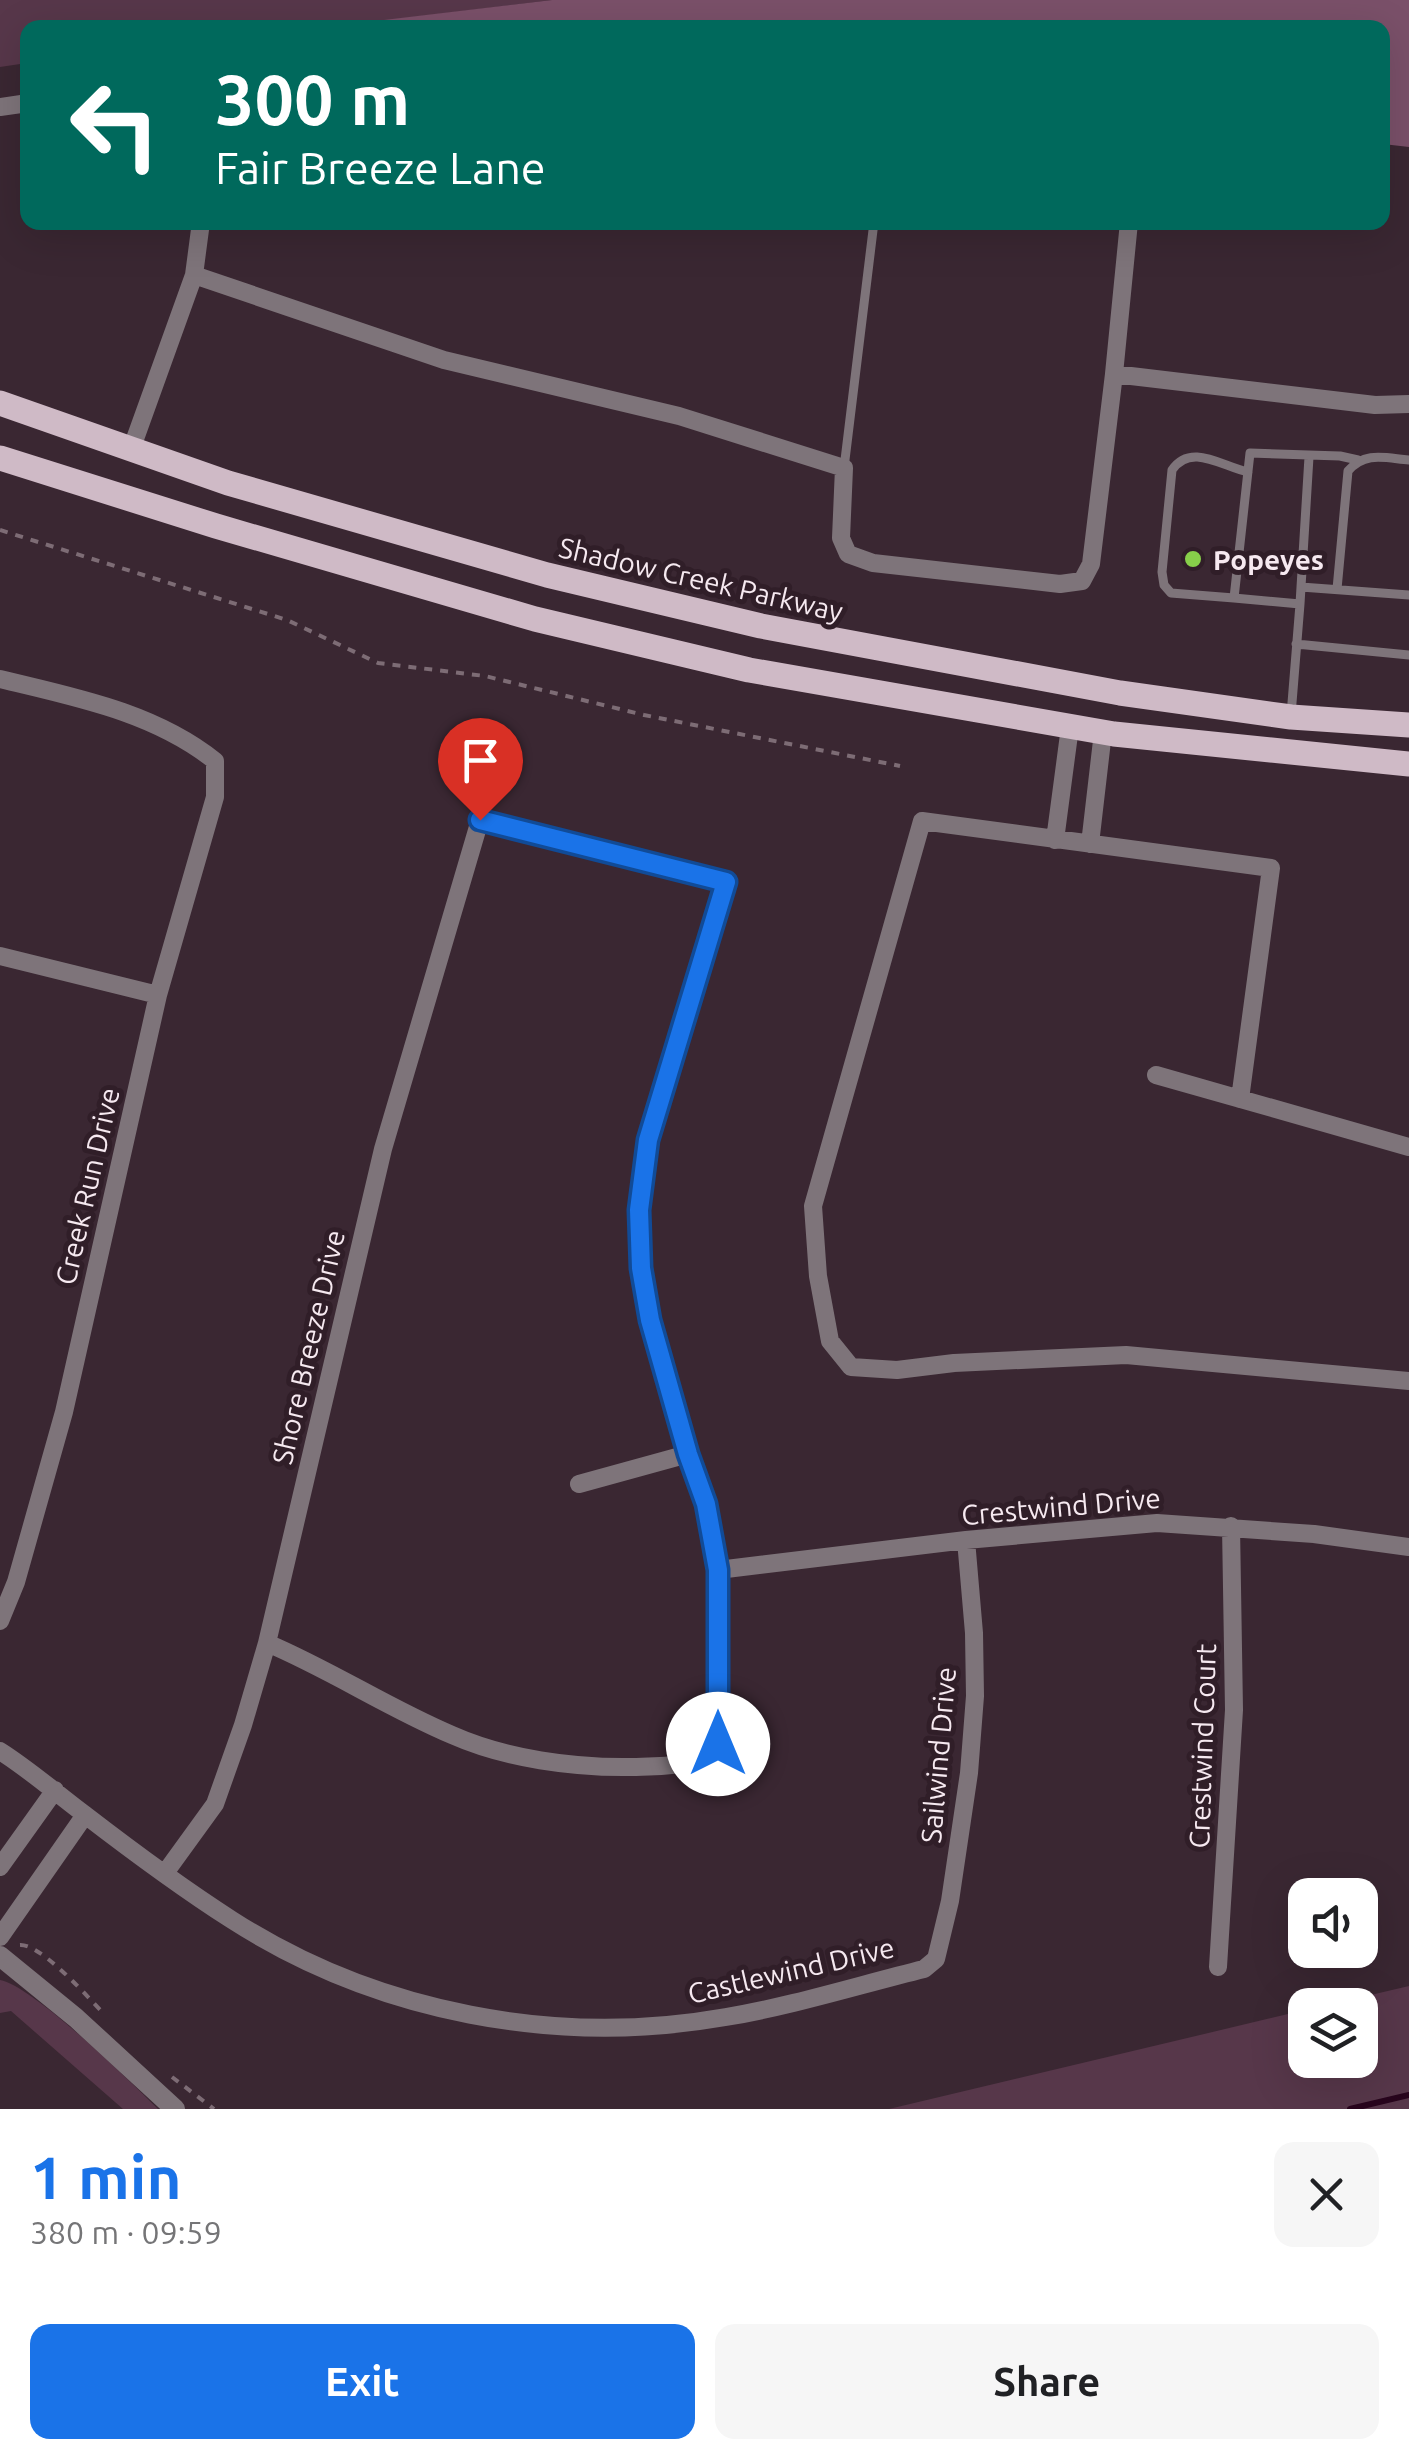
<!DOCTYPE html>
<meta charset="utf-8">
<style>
body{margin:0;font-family:Ubuntu,sans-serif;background:#f6f6f6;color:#202124;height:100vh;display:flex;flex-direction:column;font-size:38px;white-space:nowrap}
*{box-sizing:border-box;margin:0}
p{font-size:32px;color:#757577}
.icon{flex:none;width:55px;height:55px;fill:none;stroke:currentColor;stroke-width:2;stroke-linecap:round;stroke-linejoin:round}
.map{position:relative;height:2109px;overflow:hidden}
.panel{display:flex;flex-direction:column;background:#fff;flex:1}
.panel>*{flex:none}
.top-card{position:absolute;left:20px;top:20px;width:1370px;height:210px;border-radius:20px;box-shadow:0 10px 40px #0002;background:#00695c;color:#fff;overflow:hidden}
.buttons{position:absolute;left:1288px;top:1878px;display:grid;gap:20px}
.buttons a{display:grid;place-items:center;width:90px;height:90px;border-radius:20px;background:#fff;box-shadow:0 10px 40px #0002;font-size:50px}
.pin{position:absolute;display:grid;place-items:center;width:85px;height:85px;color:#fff;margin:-102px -42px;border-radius:50% 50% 50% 0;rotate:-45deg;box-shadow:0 0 10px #0007}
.pin .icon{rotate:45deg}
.me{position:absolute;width:110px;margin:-55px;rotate:0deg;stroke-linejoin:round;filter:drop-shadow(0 0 8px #0008)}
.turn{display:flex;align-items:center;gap:35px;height:210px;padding:0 30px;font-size:45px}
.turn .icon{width:130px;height:130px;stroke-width:2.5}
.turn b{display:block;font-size:70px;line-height:85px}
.round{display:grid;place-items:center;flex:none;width:105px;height:105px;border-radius:20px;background:#f6f6f6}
.overview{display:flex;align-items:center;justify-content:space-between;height:170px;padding:0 30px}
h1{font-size:60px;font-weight:700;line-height:75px;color:#1a73e8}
.primary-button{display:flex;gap:20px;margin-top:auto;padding:20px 30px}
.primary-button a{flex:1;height:115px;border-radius:20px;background:#1a73e8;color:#fff;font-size:40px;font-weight:700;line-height:115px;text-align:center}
.primary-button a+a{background:#f6f6f6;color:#202124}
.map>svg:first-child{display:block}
.green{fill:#57374a}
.forest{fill:#7a5069}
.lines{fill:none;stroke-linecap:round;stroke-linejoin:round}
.stream{stroke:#28051d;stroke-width:6}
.path{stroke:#7d6c75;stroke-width:4;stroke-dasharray:8 8;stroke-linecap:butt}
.service{stroke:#7e747a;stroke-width:9}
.minor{stroke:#7e747a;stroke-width:18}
.tertiary{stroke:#7e747a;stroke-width:20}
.primary{stroke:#cfbac6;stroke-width:25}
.route-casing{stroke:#114b97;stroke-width:25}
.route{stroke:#1a73e8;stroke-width:18}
.poi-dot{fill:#87cf4a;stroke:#301e28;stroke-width:4}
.labels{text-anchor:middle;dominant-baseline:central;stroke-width:10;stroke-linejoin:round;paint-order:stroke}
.poi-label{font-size:28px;font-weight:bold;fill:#f6e9f0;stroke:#301e28;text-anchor:start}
.street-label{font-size:28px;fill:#f6e9f0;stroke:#301e28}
</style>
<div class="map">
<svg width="1409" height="2109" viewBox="0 0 1409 2109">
<rect width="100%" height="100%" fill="#3a2732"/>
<!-- green -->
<path class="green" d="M0 0H552L325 28H28L27 63 0 67Z
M0 1980C33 1986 130 2081 158 2109H123L11 2011 0 2013Z
M1409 1986V2109H889L1305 2010V2060H1360V2005H1328Z"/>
<!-- forest -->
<path class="forest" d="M552 0H1409V147L1383 144 1382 28 325 27Z"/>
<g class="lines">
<!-- stream -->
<path class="stream" d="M1350 2109 1409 2095"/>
<!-- path -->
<path class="path" d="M0 530 287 620 378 663 485 676 644 715 900 766
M20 1945C41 1944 87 1996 103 2013
M172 2077 214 2109"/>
<!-- service -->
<path class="service" d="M844 468 874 222
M1301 587 1309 457
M1337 589 1348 471C1365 451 1385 458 1409 460
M1234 598 1171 593 1164 585 1162 572 1172 470C1191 442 1223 467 1248 472
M1300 604 1301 587 1409 595
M1296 644 1409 655
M1291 715 1300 604 1234 598 1250 453 1340 456 1358 460"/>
<!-- minor -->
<path class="minor" d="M0 107 28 103
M1129 222 1114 374 1375 405 1409 404
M194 275 444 360 679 416 844 468 841 538 848 554 873 563 1060 584 1082 581 1091 564 1114 374
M131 450 194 275 201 222
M0 679C74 697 154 712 215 761V797L158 995 64 1412 16 1582 0 1621
M1055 840 1070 727
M1090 844 1103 732
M0 956 158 995
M1156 1075 1409 1147
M1240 1099 1271 868 922 821 813 1206 818 1276 830 1341 851 1367 897 1370 954 1363 1126 1355 1409 1381
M579 1484 688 1454
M718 1570 966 1540 1157 1523 1314 1534 1409 1547
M0 1751C30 1770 56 1793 84 1814 132 1851 182 1888 232 1920 377 2013 557 2047 726 2017 792 2006 859 1985 924 1969L936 1959 950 1901 969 1773 975 1696 974 1633 966 1540
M0 1867 55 1790
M165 1873 215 1804 243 1725 267 1643 383 1149 480 820 725 881 648 1139 639 1210 641 1269 650 1320 688 1454 707 1503 718 1570V1744C693 1768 666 1766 632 1767 574 1768 506 1759 452 1735 388 1708 331 1670 267 1643
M0 1937 85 1815
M1218 1967 1234 1710 1231 1526"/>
<!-- tertiary -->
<path class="tertiary" d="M0 1956 76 2018 175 2109"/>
<!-- primary -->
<path class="primary" d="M0 403 228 483 547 575 761 626 1120 693 1291 717 1409 725
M0 458 216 526 535 619 749 670 1114 734 1409 764"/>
</g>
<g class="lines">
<defs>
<path id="route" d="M480 820 726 882 648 1140 639 1210 641 1268 650 1320 688 1454 706 1504 718 1570V1744"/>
</defs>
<!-- route casing -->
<use href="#route" class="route-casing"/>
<!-- route -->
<use href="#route" class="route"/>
</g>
<!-- markers -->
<circle class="poi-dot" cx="1193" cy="559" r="10"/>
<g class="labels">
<!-- poi labels -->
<g class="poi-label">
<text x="1213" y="559">Popeyes</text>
</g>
<!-- street labels -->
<g class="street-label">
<text transform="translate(701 579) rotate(13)">Shadow Creek Parkway</text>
<text transform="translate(87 1186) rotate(-77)">Creek Run Drive</text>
<text transform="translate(308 1347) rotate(-77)">Shore Breeze Drive</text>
<text transform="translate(1061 1506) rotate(-5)">Crestwind Drive</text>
<text transform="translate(1202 1746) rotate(-88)">Crestwind Court</text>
<text transform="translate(938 1755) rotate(-85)">Sailwind Drive</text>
<text transform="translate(791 1970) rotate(-13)">Castlewind Drive</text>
</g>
</g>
</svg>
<div class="buttons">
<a><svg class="icon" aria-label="sound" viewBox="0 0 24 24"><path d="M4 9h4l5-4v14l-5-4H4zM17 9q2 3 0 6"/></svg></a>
<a><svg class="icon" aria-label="layers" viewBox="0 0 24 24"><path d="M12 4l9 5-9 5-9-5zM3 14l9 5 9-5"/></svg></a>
</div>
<div class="pin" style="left:480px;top:820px;background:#d93025"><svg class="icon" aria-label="arrive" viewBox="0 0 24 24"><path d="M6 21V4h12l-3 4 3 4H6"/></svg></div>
<svg class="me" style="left:718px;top:1744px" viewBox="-20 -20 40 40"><circle r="19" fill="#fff"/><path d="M0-13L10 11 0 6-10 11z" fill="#1a73e8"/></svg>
<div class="top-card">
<div class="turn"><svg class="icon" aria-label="left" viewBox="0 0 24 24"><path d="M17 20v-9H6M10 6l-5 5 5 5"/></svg><div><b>300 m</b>Fair Breeze Lane</div></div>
</div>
</div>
<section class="panel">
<div class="overview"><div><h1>1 min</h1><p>380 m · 09:59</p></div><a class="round"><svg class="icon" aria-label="close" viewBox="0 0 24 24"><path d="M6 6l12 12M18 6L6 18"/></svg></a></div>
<div class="primary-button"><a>Exit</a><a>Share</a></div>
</section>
